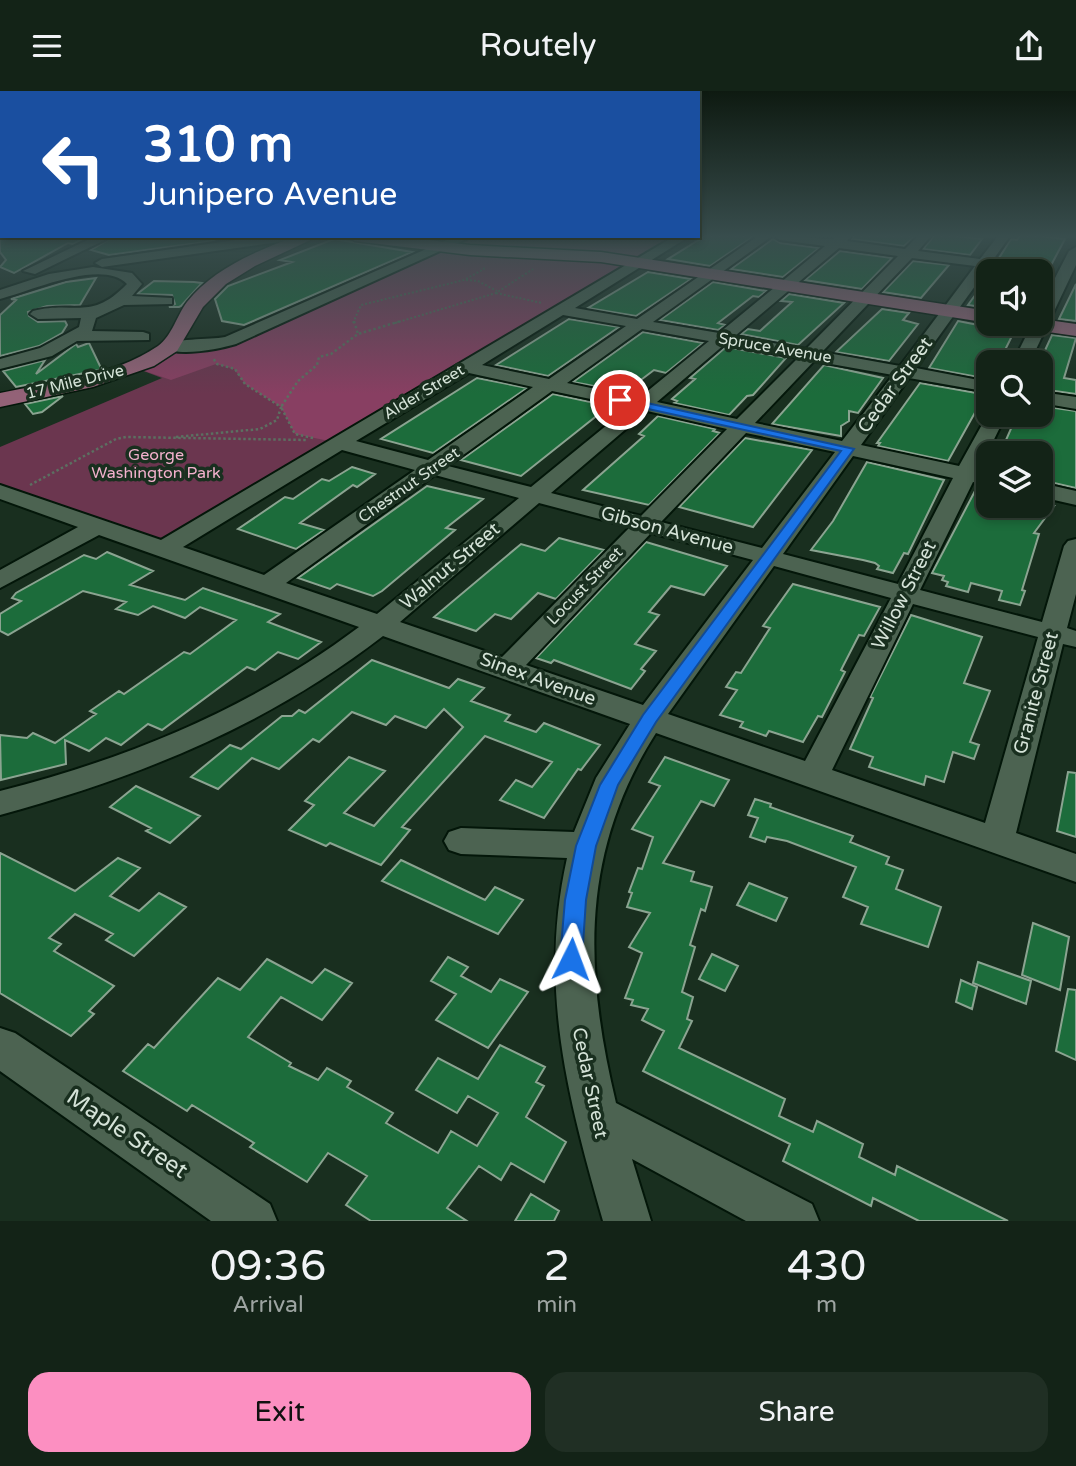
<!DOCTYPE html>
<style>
body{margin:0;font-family:"Varela Round",sans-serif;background:#202f24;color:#f1f3f6;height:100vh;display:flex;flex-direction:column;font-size:26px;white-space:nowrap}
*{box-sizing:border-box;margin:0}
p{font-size:23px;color:#9da4a1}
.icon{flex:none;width:38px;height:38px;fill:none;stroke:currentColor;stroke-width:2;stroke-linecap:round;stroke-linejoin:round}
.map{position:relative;height:1130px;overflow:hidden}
.drawer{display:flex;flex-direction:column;background:#132317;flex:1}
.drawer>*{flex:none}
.hud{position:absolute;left:0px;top:0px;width:700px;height:147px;box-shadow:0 4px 10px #0003,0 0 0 2px #324036;background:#1a4fa0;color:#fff;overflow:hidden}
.controls{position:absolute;left:976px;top:168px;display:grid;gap:14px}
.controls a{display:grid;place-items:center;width:77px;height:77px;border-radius:14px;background:#132317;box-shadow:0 4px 10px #0003,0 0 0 2px #324036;font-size:35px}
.pin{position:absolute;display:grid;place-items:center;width:60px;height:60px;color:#fff;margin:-30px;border:4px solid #fff;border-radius:50%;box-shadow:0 2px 7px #0007}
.me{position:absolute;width:77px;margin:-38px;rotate:3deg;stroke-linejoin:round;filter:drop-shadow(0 0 5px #0008)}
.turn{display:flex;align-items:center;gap:24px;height:147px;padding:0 28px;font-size:32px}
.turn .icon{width:91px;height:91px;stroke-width:2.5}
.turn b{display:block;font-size:49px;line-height:60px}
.eta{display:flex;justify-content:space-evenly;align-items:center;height:119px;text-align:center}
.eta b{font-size:42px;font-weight:600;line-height:49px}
.primary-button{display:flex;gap:14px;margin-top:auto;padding:14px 28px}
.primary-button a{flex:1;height:80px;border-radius:21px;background:#fc8fc1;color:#111;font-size:28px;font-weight:600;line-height:80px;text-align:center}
.primary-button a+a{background:#202f24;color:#f1f3f6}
header{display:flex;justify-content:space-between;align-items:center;height:91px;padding:0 28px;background:#132317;font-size:32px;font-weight:600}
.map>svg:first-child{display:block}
.green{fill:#6b364f}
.forest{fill:#883f62}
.building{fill:#1c6c3b;stroke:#8ba491;stroke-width:2}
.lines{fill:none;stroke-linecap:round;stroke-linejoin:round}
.minor-casing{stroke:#031609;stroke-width:4}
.major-casing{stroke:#031609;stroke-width:3}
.path-far1{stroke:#5c6f61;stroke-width:2;stroke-dasharray:2 2;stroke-linecap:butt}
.path{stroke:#5c6f61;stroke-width:2.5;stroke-dasharray:2.5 2.5;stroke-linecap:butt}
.minor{fill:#4c6351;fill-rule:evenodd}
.major{fill:#936277;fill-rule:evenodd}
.route{fill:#1a73e8;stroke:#114b97;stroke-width:2}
.labels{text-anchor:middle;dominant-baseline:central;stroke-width:7;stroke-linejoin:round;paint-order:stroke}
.far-street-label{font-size:16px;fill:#d5e3d8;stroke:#192f1f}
.far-park-label{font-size:16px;fill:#f3b1cd;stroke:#192f1f}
.street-label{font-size:19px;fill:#d5e3d8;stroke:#192f1f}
.near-street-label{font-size:23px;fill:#d5e3d8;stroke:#192f1f}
</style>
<header><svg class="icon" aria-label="menu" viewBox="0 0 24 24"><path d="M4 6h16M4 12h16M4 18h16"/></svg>Routely<svg class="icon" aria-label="share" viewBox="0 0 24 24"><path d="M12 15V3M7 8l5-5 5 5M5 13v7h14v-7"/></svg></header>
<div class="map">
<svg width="1076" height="1130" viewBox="0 0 1076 1130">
<rect width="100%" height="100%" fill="#192f1f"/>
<!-- green -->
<path class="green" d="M684 145 165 457 0 401V356L162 287 133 276 206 255Z"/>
<!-- forest -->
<path class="forest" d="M467 145H684L339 352 295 343 281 316 245 293 234 278 216 273 171 289 133 276 163 261 206 255Z"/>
<!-- building -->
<path class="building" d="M0 145H89L73 153 68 152 14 182 0 176 6 169 0 161Z
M115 145H220L212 150 109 164 91 159Z
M705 145H754L710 175 668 168Z
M854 145H915L904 155 852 148Z
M934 145H954L982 148 970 164 923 158Z
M1020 145H1038L1065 148 1049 178 1041 173 999 167 1011 148 1017 149Z
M334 148 412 161 244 234 222 230 215 208 228 195 292 171 280 169Z
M773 148 780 152 819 157 783 186 731 178Z
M840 160 892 167 862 198 805 189Z
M913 170 949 174 921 207 883 201Z
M648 181 691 188 636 225 588 217Z
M989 186V217L968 214 973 207Z
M96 187 80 214 47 215 28 221 29 225 38 231 65 230 67 234 62 242 39 255 0 265V224L16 209 11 208 66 191Z
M154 190 194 191 202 192 181 215 179 216H169L175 213 172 204 137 203Z
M713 191 766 200 759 206 753 205 718 232 725 234 718 239 660 229Z
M1076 193V230L1059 228Z
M789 203 844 212 798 254 741 243 748 238 760 240 792 211 781 210Z
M882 218 909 222 903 229 918 233 889 270 836 261Z
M569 228 619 236 548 285 496 274Z
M958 230 1014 241 999 271H989V288L929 277Z
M643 241 703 252 666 282 654 279 625 301 573 291Z
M1052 244 1076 247 1064 287 1076 289V303L1041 298V268Z
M89 252 101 277 99 279 16 296 3 280 45 269 36 283 76 253 78 256Z
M726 256 786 267 753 304 747 305 729 324 674 312 677 310 672 308 695 288 690 287Z
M824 274 883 287 858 322 849 320V330L841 335V345L772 333Z
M477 287 527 297 433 362 381 348Z
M920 292 982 303 980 308 982 309 948 370 878 355 880 352H877Z
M553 303 609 315 521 385 461 369Z
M63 305 42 321 33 323 25 313Z
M1041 315 1076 320V397L1041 389V362H1004L1006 359 1002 358 1017 324H1041Z
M658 325 715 338 713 340 720 342 649 414 583 399 644 345 639 343Z
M745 347 812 359 753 436 679 416Z
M867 371 944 389 908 463 904 462 893 482 877 478 879 475 875 472 863 469 811 459 833 430Z
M352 376 375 383 357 396 353 394 300 432 324 439 296 458 238 438 285 406 293 408 322 388 329 390Z
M427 395 483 408 446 437 455 439 382 500 373 505 337 493 330 498 298 487Z
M975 400 989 403V415H1054L1034 442 1039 443 1022 499 1025 500 1020 514 999 509 1002 500 971 492 968 501 946 495 948 491 942 489 944 485 932 482Z
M559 447 604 459 556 508 538 502 511 528 495 523 476 540 434 526 521 453 545 460Z
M646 451 727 475 704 504 671 495 649 521 659 524 635 553 656 560 641 578 645 580 631 598 554 569 551 572 536 567Z
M107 461 153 480 130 494 185 509 203 497 280 523 268 531 321 551 298 568 278 561 255 579 247 576 162 639 148 633 121 654 106 647 89 660 65 649 66 673 1 689 0 644 27 647 33 642 55 652 96 623 90 620 119 600 124 603 184 561 190 563 236 529 200 516 185 527 153 515 138 524 116 518 126 511 83 500 8 544 0 540V523L21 510 12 507 16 502 84 464 96 468Z
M793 493 880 516 864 545 859 544 841 579 845 581 822 626 818 625 803 651 769 640 766 645 740 636 743 631 720 624 737 599 726 596 736 581 741 582 770 537 763 535Z
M911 524 982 546 964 592 990 600 970 651 979 654 974 668 953 661 944 691 926 685 924 694 869 676 873 666 850 658 873 607 870 606Z
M372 569 449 597 458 588 484 597 471 610 510 624 505 630 536 641 544 632 600 654 581 679 578 678 544 727 500 709 516 689 532 696 552 671 485 645 402 736 410 739 381 774 330 752 326 755 289 739 314 714 305 710 349 666 385 680 344 722 374 735 463 636 444 618 426 637 395 625 386 634 352 621 319 651 313 648 279 678 252 667 218 698 191 686 230 654 241 658 282 625H292L299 619 305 622Z
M665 666 729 689 714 715 701 710 663 772 694 781 691 790 712 796 705 820 701 818 690 854 695 856 682 901 693 906 687 928 692 930 679 957 785 1008 779 1025 813 1041 817 1030 863 1053 859 1066 895 1084 897 1075 1008 1130H919L873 1107 871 1115 783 1070 790 1053 643 980 664 940 642 929 648 918 631 914 633 909 625 907 642 862 629 856 650 822 627 816 632 802 629 801 638 777 642 778 653 746 632 738 660 695 649 691Z
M1068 681 1076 682V746L1057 740Z
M136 695 200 725 170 752 146 740 151 737 110 716Z
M755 708 771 713 770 716 853 745 850 751 889 766 886 773 903 779 896 798 941 816 928 856 861 833 868 816 843 806 856 776 787 750 767 746 765 751 750 746 758 727 748 724Z
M0 762 75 800 118 767 140 777 110 805 139 820 159 802 186 816 134 865 106 849 113 843 75 823 49 847 61 853 54 860 114 895 89 920 94 923 71 945 0 902Z
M401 769 485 809 495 796 523 809 498 843 382 790Z
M749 792 787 807 776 830 737 814Z
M1033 832 1069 846 1060 899 1022 884Z
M712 863 738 875 725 900 699 888Z
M448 866 468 876 461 885 491 901 500 888 528 901 488 957 436 929 456 903 431 890Z
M267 868 312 892 325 878 352 892 322 929 281 906 248 946 291 972 289 975 318 989 327 977 351 990 347 996 393 1022 386 1032 438 1062 451 1040 477 1055 498 1022 468 1005 457 1022 416 999 438 967 478 988 500 954 545 976 536 991 544 995 526 1026 566 1051 544 1091 511 1072 501 1089 479 1075 447 1117 467 1130H371L346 1114 367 1085 328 1062 307 1091 250 1056 254 1052 192 1014 187 1020 123 980 148 953 154 957 218 887 240 899Z
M978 871 1031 890 1026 913 973 892Z
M961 889 977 896 972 918 956 911Z
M1068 898 1076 899V969L1056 960Z
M531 1103 559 1120 554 1130H515Z"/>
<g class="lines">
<defs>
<path id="minor" d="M96 145H113L35 183 23 180Z
M264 145H299L293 149 102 176 95 172 102 168Z
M456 145H473L236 253C219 258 175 267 163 255 171 247 210 249 225 246Z
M675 145H690L575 217 637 228 758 145H772L653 231 719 242 825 155 780 149 774 145 833 148 838 145H851L847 150 905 158 918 145H931L918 160 980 168 998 145H1010L993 169 1041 176 1048 180 1041 184V180L988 177 916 277 989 291V301L909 287 861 354 959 375 989 321V324H1006L979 379 989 382V394L973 391 920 499 1042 531 1064 455 1068 450 1076 448V503L1067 537 1076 540V556L1063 553 1016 742 1076 763V791L656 642C580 761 584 879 616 1012L812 1113 819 1130H746L632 1068 651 1130H603C568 1007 538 897 567 767L461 763 449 759 444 750 449 741 461 737 574 741 596 687 630 633 383 545C268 634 140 686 0 724V700C130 667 251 617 359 536L99 444 0 497V479L78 436 0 408V394L161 449ZM839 157 898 165 806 258 735 245ZM912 167 975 175 900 275 822 261ZM563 224 626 235 549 288 482 274ZM642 238 709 250 639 307 567 292ZM725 253 798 267 737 328 657 311ZM814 270 893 284 842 350 755 332ZM469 282 533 296 428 369 356 350ZM552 300 629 316 531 396 448 375ZM647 320 727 338 641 425 551 402ZM746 342 835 361 762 457 661 431ZM342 359 415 379 264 484 183 456ZM853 365 953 387 898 493 783 463ZM435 384 519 407 377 523 286 492ZM539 412 630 436 502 566 400 531ZM651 442 753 469 643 614 526 574ZM774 475 891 507 805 670 668 623ZM913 513 1038 546 985 732 832 679Z
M1076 156V174L1030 271H1013L1032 233H1041V214L1069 160Z
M93 176 132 182 142 193 132 205 172 207V213L124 214 96 227 92 240 143 241 149 243V249L77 250 52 265 0 278V268L40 257 79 236 81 227 38 228 30 223 33 220C75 209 90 231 127 193 102 167 29 201 0 208V199L49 183Z
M1041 301 1076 306V318L1041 312Z
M1041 392 1076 400V414L1041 406Z
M0 937 15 942 270 1113 277 1130H211L0 980Z"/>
<path id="major" d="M296 145H319L255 175 226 193 203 216 177 260 154 275 93 296 0 316V302C53 291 112 286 158 255 172 245 177 224 187 211 214 177 257 160 296 145Z
M347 145H396L470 154 601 161 989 220V232L601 171 470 164 355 150Z
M1041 228 1076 233V245L1034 239 1024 233H1041Z"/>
</defs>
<!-- minor casing -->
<use href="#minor" class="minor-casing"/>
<!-- major casing -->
<use href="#major" class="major-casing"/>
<!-- path-far1 -->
<path class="path-far1" d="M583 150 598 145
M466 189 478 190 497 200
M496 202 542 212
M353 232 361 214 464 189 484 178 483 175
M395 232 496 202 533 178"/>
<!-- path -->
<path class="path" d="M354 230 358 243
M176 346 260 338 277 329 281 316 245 293 235 278 217 273 213 267
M313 347 295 343 281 316 298 290 317 274 319 266 331 263 358 243 401 230
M30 394 116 348 126 346 308 349"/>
<!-- minor -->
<use href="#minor" class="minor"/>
<!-- major -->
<use href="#major" class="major"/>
</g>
<!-- sky -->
<linearGradient id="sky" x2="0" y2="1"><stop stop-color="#0e1a11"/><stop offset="0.48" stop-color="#384d4d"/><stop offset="1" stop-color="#384d4d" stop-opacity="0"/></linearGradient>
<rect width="1076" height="303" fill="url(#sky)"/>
<!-- route -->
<path class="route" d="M620 306 854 358 656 631 618 694 596 755 586 809 582 868 579 875 571 878 563 875 560 868 565 809 576 755 600 694 643 624 841 360 616 311V306Z"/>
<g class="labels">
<!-- far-street labels -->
<g class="far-street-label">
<text transform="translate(775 257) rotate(10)">Spruce Avenue</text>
<text transform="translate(75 291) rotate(-14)">17 Mile Drive</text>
<text transform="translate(424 301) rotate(-31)">Alder Street</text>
<text transform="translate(409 394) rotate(-35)">Chestnut Street</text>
<text transform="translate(585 495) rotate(-46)">Locust Street</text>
</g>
<!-- far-park labels -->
<g class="far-park-label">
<text x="156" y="364">George<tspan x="156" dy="18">Washington Park</tspan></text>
</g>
<!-- street labels -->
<g class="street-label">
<text transform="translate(895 294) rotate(-54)">Cedar Street</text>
<text transform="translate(667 439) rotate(15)">Gibson Avenue</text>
<text transform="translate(450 475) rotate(-40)">Walnut Street</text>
<text transform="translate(904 504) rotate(-63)">Willow Street</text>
<text transform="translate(538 588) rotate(20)">Sinex Avenue</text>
<text transform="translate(1036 602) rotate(-75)">Granite Street</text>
<text transform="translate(590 992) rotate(78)">Cedar Street</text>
</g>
<!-- near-street labels -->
<g class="near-street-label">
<text transform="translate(127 1043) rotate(34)">Maple Street</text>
</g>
</g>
</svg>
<div class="controls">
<a><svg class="icon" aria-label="sound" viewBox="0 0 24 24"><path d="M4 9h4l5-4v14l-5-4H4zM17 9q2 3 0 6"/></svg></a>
<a><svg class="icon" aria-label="search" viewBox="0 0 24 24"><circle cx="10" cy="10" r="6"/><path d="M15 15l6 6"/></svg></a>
<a><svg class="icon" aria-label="layers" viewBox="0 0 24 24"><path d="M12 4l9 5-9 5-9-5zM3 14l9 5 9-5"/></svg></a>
</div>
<div class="pin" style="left:620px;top:309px;background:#d93025"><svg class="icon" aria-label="arrive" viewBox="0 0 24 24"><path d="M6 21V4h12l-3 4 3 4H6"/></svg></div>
<svg class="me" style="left:571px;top:868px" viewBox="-20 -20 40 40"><path d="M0-17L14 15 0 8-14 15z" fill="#1a73e8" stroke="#fff" stroke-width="4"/></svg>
<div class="hud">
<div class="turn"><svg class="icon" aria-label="left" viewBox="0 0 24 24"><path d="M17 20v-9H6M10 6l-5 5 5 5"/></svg><div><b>310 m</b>Junipero Avenue</div></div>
</div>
</div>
<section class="drawer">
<div class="eta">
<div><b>09:36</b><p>Arrival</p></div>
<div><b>2</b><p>min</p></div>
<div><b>430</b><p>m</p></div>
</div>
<div class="primary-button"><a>Exit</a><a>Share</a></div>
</section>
